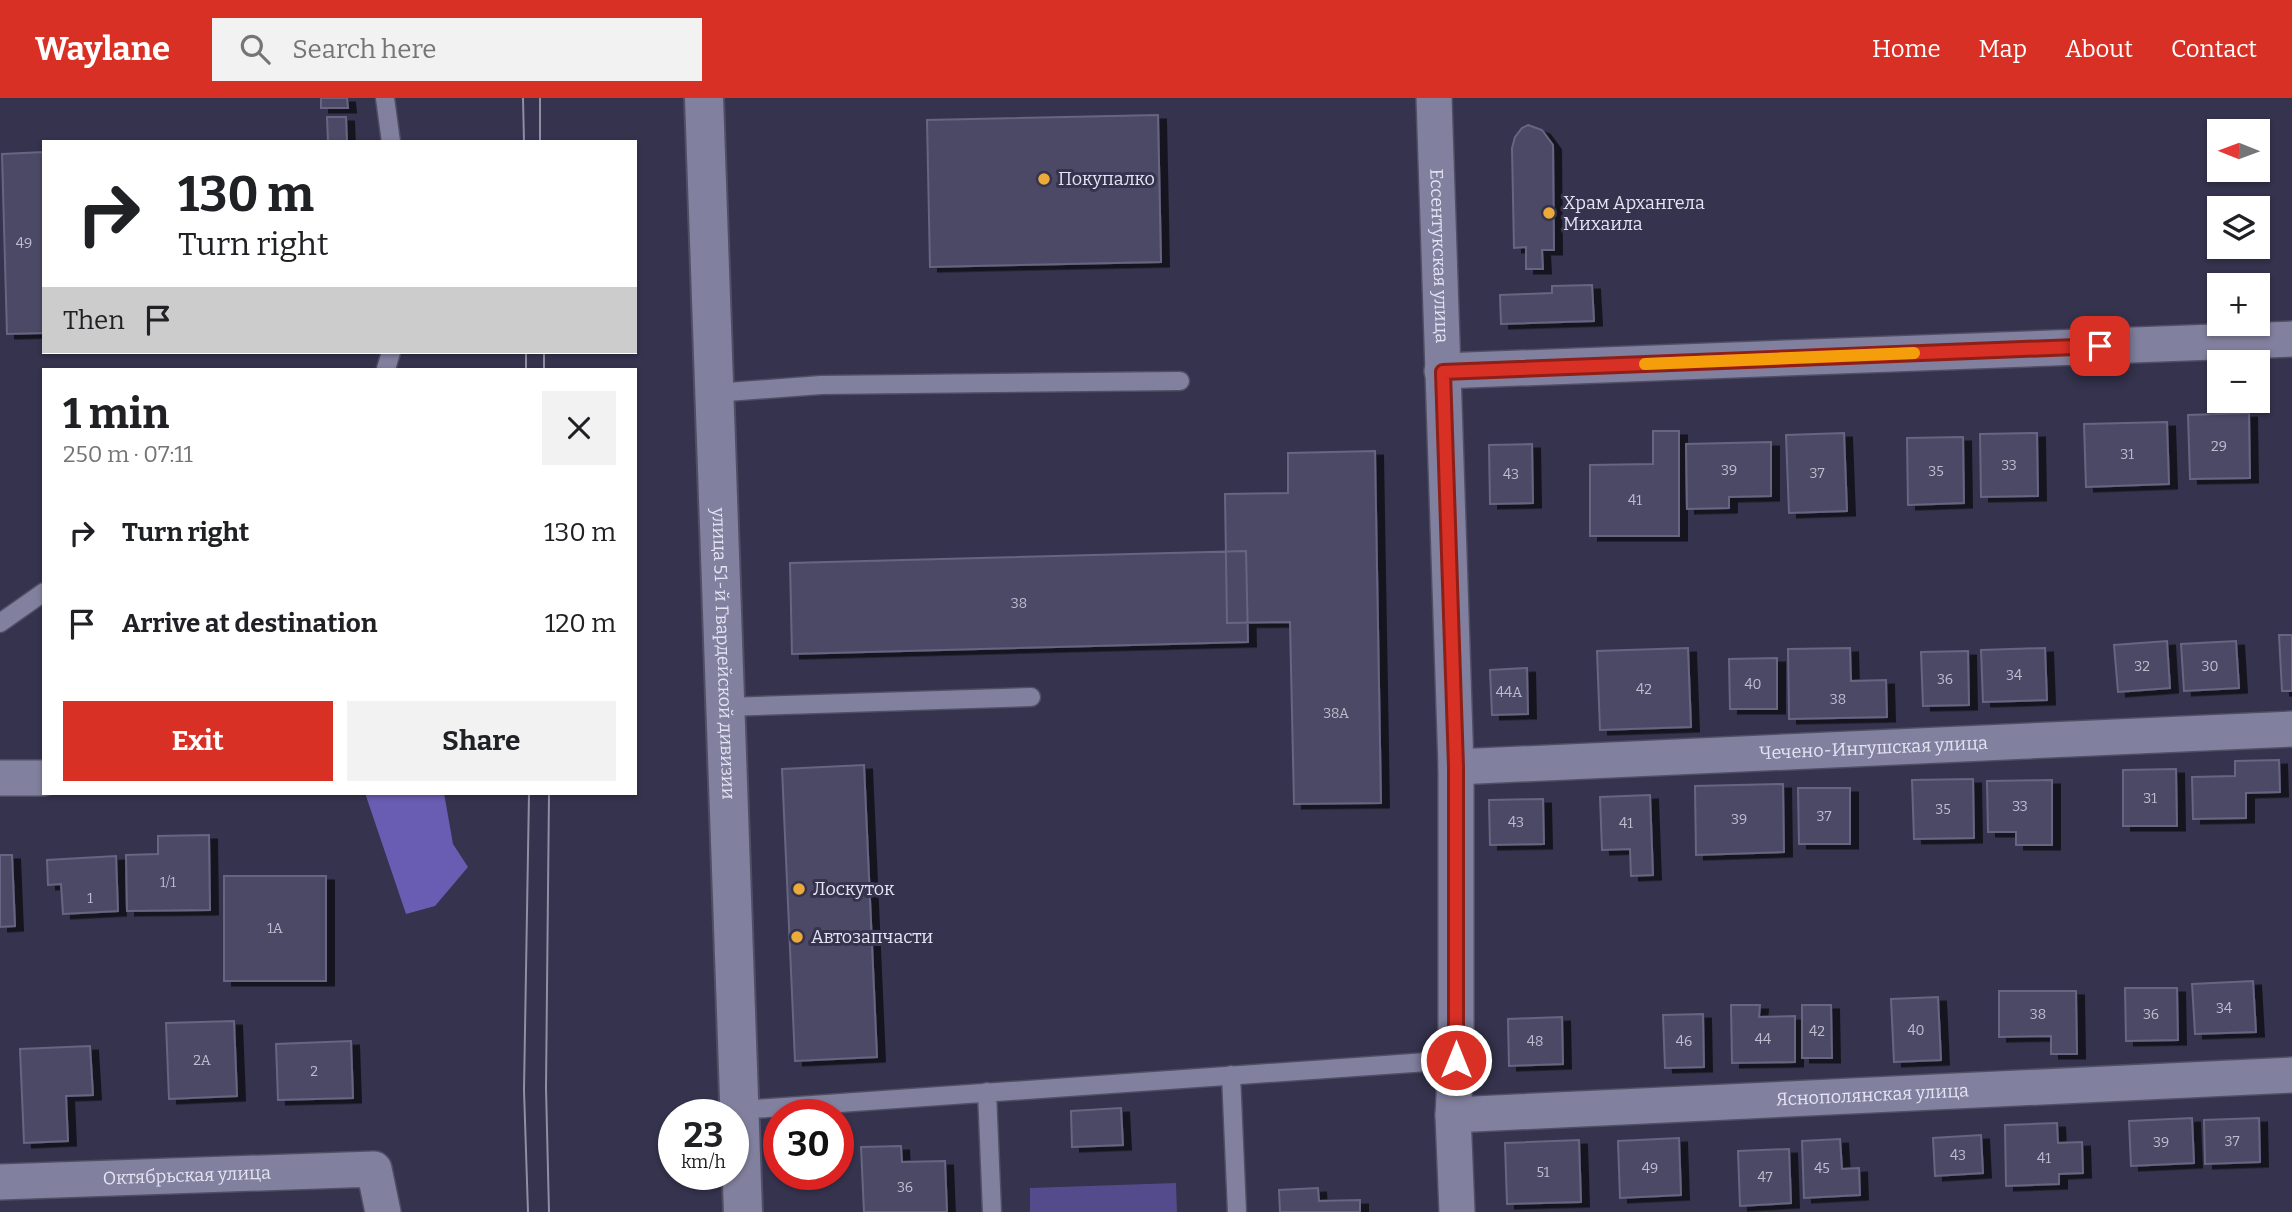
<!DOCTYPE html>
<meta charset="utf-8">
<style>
body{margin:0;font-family:Bitter,serif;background:#f2f2f2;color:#202124;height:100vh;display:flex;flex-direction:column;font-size:26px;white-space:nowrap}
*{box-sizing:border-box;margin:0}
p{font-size:23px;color:#757577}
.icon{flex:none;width:38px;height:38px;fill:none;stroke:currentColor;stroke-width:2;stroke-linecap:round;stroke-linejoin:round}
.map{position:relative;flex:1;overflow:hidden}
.panel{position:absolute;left:42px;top:270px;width:595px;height:427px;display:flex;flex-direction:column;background:#fff;border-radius:0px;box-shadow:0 2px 5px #0004}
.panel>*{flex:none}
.hud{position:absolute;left:42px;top:42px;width:595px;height:214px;border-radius:0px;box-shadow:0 2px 5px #0004;background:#fff;color:#202124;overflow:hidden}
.needle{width:46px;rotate:271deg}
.tools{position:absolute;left:2207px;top:21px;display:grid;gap:14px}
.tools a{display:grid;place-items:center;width:63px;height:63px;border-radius:0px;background:#fff;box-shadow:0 2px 5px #0004;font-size:35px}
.speed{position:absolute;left:658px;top:1001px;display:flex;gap:14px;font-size:35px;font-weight:700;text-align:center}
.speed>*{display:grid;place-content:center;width:91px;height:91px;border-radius:50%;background:#fff;box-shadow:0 2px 5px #0004;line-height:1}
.speed small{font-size:18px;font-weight:400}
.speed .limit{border:10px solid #d22;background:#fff;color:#111}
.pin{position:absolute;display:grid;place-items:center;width:60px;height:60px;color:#fff;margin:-30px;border-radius:14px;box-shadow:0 4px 10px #0006}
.me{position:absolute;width:77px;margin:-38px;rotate:0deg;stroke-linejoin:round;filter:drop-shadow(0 0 5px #0008)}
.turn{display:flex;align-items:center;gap:24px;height:147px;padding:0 21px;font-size:32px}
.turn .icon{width:91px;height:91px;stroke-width:2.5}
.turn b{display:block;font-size:49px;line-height:60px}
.then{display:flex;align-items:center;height:66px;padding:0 21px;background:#0003;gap:14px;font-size:26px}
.round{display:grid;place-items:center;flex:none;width:74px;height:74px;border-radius:0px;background:#f2f2f2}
.overview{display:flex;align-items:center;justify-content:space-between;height:119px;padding:0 21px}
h1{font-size:42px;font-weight:700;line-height:52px}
.button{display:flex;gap:14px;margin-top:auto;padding:14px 21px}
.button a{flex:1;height:80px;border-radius:0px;background:#d93025;color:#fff;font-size:28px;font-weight:700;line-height:80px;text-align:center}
.button a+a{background:#f2f2f2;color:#202124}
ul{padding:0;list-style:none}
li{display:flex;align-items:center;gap:21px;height:91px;padding:0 21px}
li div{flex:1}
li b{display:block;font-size:26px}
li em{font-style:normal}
header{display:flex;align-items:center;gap:42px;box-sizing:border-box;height:98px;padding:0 35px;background:#d93025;color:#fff}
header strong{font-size:33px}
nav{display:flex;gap:38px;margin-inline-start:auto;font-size:24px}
.search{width:490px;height:63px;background:#f2f2f2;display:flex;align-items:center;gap:18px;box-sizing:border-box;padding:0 24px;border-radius:0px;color:#757577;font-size:26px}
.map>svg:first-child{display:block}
.green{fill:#534b8b}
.forest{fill:#685db2}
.building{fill:#4b4a65;stroke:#676582;stroke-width:2;filter:url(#shadow)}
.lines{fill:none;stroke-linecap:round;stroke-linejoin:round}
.service-casing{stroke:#504e64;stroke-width:21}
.minor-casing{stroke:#504e64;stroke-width:38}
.secondary-casing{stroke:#504e64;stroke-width:42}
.service{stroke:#81809e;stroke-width:18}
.minor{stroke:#81809e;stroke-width:35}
.secondary{stroke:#81809e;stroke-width:38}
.tram{stroke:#8f8ea3;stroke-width:2}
.route-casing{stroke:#8d1f18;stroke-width:18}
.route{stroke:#d93025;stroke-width:12}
.slow{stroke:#f59e0b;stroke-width:12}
.poi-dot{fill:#ebaa39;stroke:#35334d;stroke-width:2.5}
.labels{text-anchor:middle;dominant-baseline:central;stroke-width:6;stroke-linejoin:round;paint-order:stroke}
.number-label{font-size:14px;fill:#bdbdd0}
.poi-label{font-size:18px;fill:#e3e3f4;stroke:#35334d;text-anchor:start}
.street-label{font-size:18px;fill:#e3e3f4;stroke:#35334d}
</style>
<header>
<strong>Waylane</strong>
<div class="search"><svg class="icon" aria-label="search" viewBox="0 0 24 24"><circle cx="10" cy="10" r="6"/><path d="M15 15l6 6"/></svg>Search here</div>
<nav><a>Home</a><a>Map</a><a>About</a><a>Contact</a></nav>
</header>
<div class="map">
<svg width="2292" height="1114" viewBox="0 0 2292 1114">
<defs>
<filter id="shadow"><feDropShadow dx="8" dy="4.5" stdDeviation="0" flood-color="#0009"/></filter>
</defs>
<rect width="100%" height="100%" fill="#35334d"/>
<!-- green -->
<path class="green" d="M1176 1085 1177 1114H1030V1090Z"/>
<!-- forest -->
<path class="forest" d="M365 695H444L453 746 468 769 435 808 406 816Z"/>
<!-- building -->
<path class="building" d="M321 0H347L348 10H321Z
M1158 17 1161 164 930 169 927 22Z
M327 19H346L347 44H328Z
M1528 27 1542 32 1553 47 1554 152H1542L1543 171H1526V149L1514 150 1512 50 1515 39 1522 30Z
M44 54V235L7 236 2 56Z
M1592 187 1594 223 1501 226 1500 197 1552 195V188Z
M2249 315 2250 380 2190 381 2188 317Z
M2167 324 2169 386 2086 389 2084 326Z
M1653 333H1679V438H1590V367L1653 366Z
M1844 335 1847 413 1789 415 1786 337Z
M2037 335 2038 398 1981 399 1980 336Z
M1963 339 1964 405 1908 407 1907 340Z
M1771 344V398L1729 399V410L1687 411 1686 346Z
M1532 346 1533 405 1490 406 1489 347Z
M1375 353 1381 705 1294 706 1290 524 1227 525 1225 396 1288 395V355Z
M1246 453 1248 544 792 556 790 465Z
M2279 537H2292V593H2282Z
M2167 543 2170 590 2118 594 2114 547Z
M2236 543 2239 590 2184 593 2181 546Z
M1688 550 1691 629 1600 632 1597 553Z
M1850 550 1851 583 1886 582 1887 619 1789 621 1788 551Z
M2045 550 2047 602 1983 604 1981 552Z
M1968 553 1969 607 1923 608 1921 554Z
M1777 560V611H1730L1729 561Z
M1527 570 1528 616 1492 617 1490 572Z
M2279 662 2280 694 2246 695V720L2193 721 2192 679 2235 678V663Z
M864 667 877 959 795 963 782 671Z
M2176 671 2177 728H2123V672Z
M1973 681 1974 740 1914 741 1912 682Z
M2052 682V747H2016V734H1988L1987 683Z
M1783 686 1784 754 1696 757 1695 688Z
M1798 690H1850V746H1799Z
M1650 697 1653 777 1631 778 1630 751 1602 752 1600 699Z
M1543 701 1544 746 1490 747 1489 702Z
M209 737 210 812 127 813 126 757 158 756V738Z
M0 757H12L15 828 0 829Z
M116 758 118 813 63 816 61 786 48 787 47 762Z
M224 778H326V883H224Z
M2253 883 2256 934 2195 936 2192 886Z
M2125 890H2177L2178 942 2126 943Z
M1999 893H2076L2077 956H2051V938L1999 939Z
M1938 899 1941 962 1894 964 1891 901Z
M1731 907H1760L1759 919 1795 918V964L1732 965Z
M1802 907H1831L1832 960H1802Z
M1703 916 1704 969 1665 970 1663 917Z
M1562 919 1563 966 1509 968 1508 921Z
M234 923 237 998 169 1001 166 925Z
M351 943 353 1000 278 1002 276 946Z
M90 948 93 997 66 998 68 1043 24 1045 20 951Z
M1121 1010 1123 1047 1072 1049 1071 1013Z
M2192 1020 2194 1065 2131 1068 2129 1023Z
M2259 1020 2260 1064 2205 1066 2204 1022Z
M2057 1025 2058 1045 2082 1044 2083 1075 2059 1076V1086L2006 1088 2005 1027Z
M1981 1037 1983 1075 1935 1078 1933 1040Z
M1679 1040 1681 1097 1620 1100 1618 1043Z
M1840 1041 1842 1071 1859 1070 1860 1097 1804 1100 1802 1043Z
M1579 1042 1581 1104 1507 1106 1505 1045Z
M901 1048 902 1064 945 1063 947 1114H864L861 1049Z
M1789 1051 1791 1105 1740 1108 1738 1053Z
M1318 1090 1319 1103 1360 1102V1114H1280L1279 1092Z"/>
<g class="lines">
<defs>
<path id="service" d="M385 0 391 44
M386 271 391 254
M714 295 821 287 1180 283
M0 525 44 494
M726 609 1031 599
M1231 977 1237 1114
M987 994 992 1114
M740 1012 1456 962"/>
<g id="minor">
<path id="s1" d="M1434 0 1456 669V962L1453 1017 1457 1114"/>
<path d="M1442 273 2292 241"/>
<path id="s2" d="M1456 669 2292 631"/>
<path d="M0 680H44"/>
<path id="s3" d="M1453 1017 2292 977"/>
<path id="s4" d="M0 1084 374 1071 383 1114"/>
</g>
<g id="secondary">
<path id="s5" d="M704 0 743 1114"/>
</g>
</defs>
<!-- service casing -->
<use href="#service" class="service-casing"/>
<!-- minor casing -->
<use href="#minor" class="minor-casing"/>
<!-- secondary casing -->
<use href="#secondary" class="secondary-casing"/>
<!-- service -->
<use href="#service" class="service"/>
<!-- minor -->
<use href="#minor" class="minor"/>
<!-- secondary -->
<use href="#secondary" class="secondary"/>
<!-- tram -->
<path class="tram" d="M523 0 524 44
M540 0V44
M526 254V271
M544 254V271
M528 1114 524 992 529 695
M549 1114 546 990 549 695"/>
</g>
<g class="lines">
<defs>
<path id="route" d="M1456 962V669L1443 274 2100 248"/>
</defs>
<!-- route casing -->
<use href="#route" class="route-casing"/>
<!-- route -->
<use href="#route" class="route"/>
<!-- slow -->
<path class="slow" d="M1645 266 1914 255"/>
</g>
<!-- markers -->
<g class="poi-dot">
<circle cx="1044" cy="81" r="7"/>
<circle cx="1549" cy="115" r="7"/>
<circle cx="799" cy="791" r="7"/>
<circle cx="797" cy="839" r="7"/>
</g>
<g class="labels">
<!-- number labels -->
<g class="number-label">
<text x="24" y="145">49</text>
<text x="2219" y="348">29</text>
<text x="2127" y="356">31</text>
<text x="2009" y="367">33</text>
<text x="1729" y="372">39</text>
<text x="1936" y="373">35</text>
<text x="1817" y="375">37</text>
<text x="1511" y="376">43</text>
<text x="1635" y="402">41</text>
<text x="1019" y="505">38</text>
<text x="2142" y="568">32</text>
<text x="2210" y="568">30</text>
<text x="2014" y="577">34</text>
<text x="1945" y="581">36</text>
<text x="1753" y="586">40</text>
<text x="1644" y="591">42</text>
<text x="1509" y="594">44А</text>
<text x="1838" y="601">38</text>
<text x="1336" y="615">38А</text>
<text x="2150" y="700">31</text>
<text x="2020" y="708">33</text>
<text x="1943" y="711">35</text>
<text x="1824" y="718">37</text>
<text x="1739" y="721">39</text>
<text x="1516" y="724">43</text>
<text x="1626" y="725">41</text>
<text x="168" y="784">1/1</text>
<text x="90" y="800">1</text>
<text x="275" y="830">1А</text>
<text x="2224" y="910">34</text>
<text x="2038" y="916">38</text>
<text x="2151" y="916">36</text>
<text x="1916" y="932">40</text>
<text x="1817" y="933">42</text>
<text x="1763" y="941">44</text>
<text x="1535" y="943">48</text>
<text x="1684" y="943">46</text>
<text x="202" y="962">2А</text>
<text x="314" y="973">2</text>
<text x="2232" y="1043">37</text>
<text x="2161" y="1044">39</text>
<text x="1958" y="1057">43</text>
<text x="2044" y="1060">41</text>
<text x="1650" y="1070">49</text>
<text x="1822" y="1070">45</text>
<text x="1543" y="1074">51</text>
<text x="1765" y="1079">47</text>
<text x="905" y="1089">36</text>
</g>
<!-- poi labels -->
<g class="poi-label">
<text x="1058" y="81">Покупалко</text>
<text x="1563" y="105">Храм Архангела<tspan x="1563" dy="21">Михаила</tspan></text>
<text x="813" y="791">Лоскуток</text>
<text x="811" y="839">Автозапчасти</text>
</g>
<!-- street labels -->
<g class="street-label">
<text stroke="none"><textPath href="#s1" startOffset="158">Ессентукская улица</textPath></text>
<text stroke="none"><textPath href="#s5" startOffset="556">улица 51-й Гвардейской дивизии</textPath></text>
<text stroke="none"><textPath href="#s2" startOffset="418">Чечено-Ингушская улица</textPath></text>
<text stroke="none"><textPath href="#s3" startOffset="420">Яснополянская улица</textPath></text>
<text stroke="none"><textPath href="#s4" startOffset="187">Октябрьская улица</textPath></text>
</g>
</g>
</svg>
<div class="tools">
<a><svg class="needle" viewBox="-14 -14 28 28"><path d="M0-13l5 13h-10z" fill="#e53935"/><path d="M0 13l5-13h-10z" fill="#757577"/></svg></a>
<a><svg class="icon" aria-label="layers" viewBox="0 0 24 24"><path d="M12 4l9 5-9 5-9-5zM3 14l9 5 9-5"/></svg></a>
<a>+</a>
<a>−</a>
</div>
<div class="speed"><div>23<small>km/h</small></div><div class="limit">30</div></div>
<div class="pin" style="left:2100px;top:248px;background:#d93025"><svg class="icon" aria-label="arrive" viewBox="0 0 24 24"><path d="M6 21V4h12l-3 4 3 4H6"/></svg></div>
<svg class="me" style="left:1456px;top:962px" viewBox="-20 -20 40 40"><circle r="17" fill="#d93025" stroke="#fff" stroke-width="3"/><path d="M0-11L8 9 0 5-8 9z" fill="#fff"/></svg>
<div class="hud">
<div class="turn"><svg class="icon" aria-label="right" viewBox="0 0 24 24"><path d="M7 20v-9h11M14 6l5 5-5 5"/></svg><div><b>130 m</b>Turn right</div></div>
<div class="then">Then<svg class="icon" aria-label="arrive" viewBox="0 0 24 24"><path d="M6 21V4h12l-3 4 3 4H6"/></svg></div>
</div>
<section class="panel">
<div class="overview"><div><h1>1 min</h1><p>250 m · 07:11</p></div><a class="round"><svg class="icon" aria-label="close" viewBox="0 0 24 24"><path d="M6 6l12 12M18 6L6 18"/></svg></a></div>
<ul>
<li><svg class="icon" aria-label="right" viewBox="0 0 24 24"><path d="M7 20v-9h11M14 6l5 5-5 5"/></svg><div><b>Turn right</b></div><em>130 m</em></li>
<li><svg class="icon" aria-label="arrive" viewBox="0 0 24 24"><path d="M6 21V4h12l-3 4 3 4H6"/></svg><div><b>Arrive at destination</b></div><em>120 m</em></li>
</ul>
<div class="button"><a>Exit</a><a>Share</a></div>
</section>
</div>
